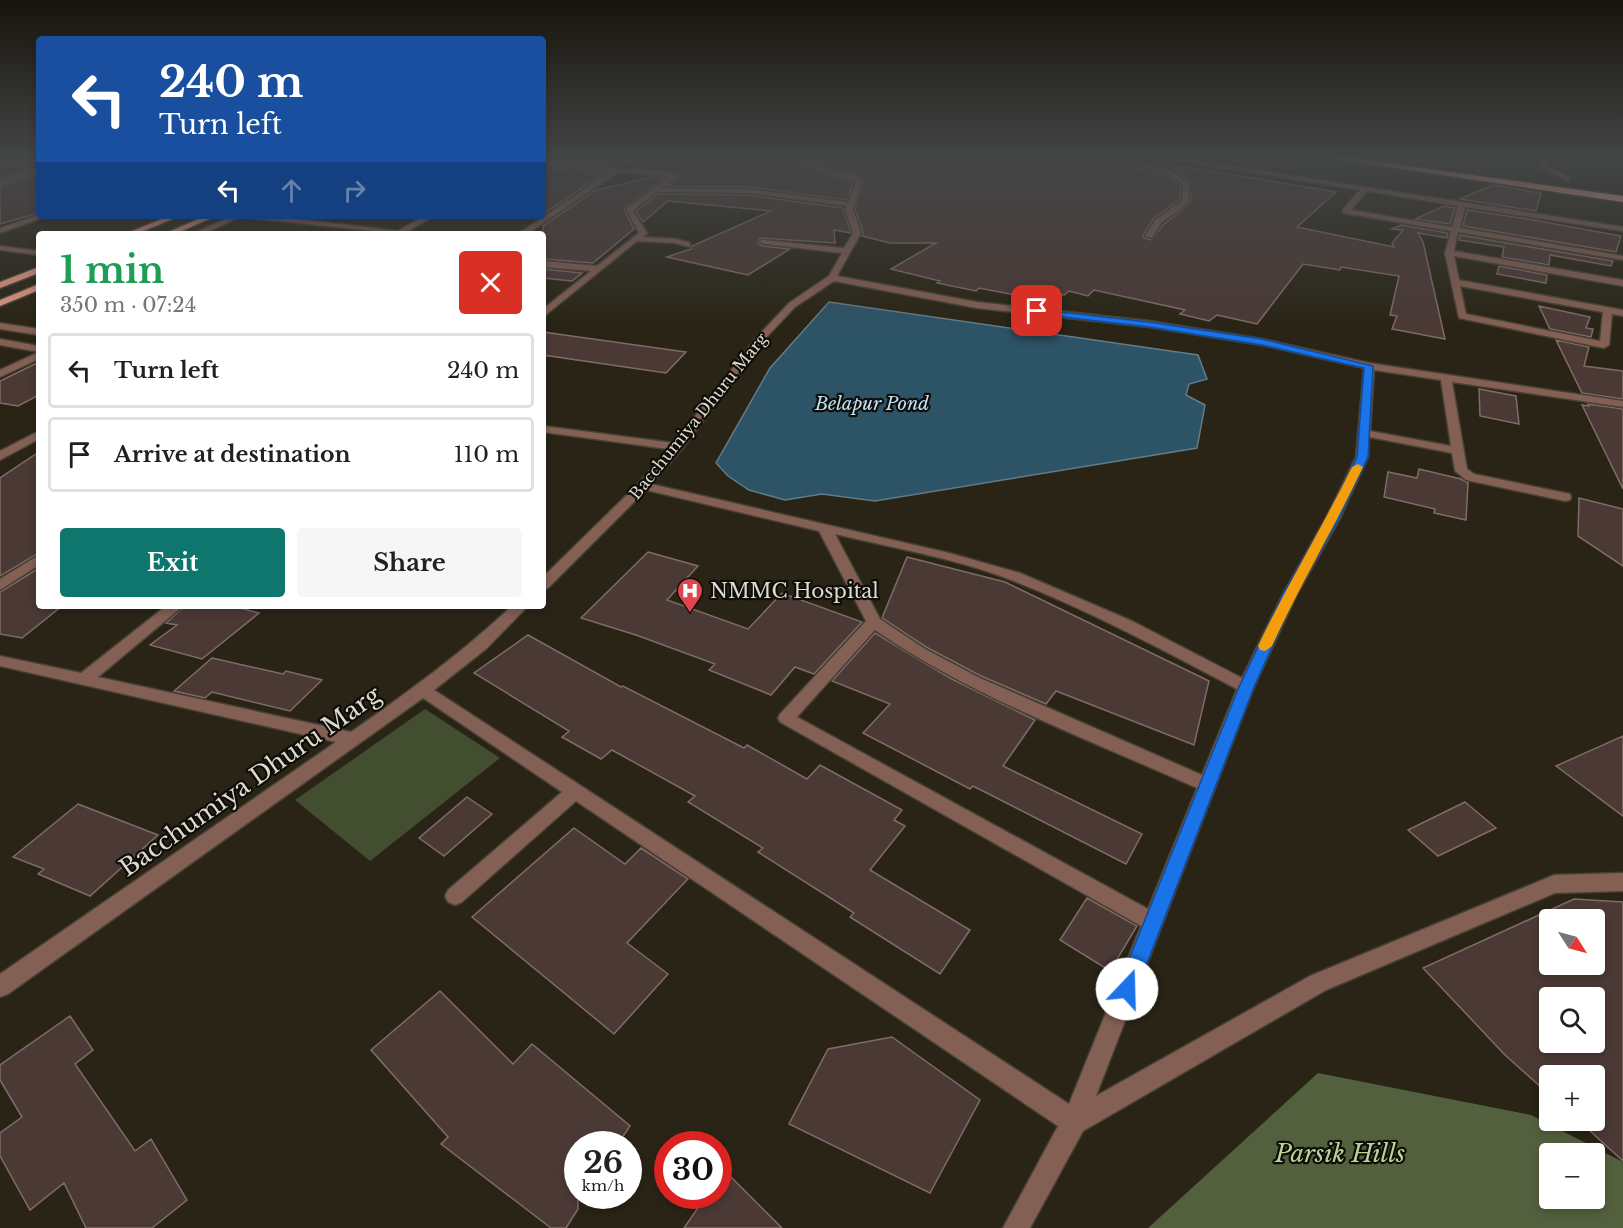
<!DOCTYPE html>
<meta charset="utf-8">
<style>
body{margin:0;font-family:"Libre Baskerville",serif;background:#f6f6f6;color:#202124;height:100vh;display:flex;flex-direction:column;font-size:22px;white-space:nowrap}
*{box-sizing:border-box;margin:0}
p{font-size:20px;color:#757577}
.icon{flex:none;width:33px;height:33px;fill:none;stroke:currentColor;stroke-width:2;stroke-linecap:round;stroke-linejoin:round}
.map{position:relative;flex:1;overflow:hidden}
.sheet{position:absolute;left:36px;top:231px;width:510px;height:378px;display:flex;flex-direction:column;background:#fff;border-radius:6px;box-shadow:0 3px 9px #0003}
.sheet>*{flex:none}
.top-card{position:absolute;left:36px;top:36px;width:510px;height:183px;border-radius:6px;box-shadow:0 3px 9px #0003;background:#1a4fa0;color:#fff;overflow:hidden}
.needle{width:39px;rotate:126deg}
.fabs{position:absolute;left:1539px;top:909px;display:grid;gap:12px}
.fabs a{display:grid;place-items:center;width:66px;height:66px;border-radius:6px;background:#fff;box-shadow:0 3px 9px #0003;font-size:30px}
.speed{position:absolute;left:564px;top:1131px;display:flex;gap:12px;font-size:30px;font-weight:700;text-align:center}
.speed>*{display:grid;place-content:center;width:78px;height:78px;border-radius:50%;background:#fff;box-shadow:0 3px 9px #0003;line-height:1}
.speed small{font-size:15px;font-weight:400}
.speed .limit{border:9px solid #d22;background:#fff;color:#111}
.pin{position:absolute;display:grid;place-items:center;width:51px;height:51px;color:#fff;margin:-26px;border-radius:12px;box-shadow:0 3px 9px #0006}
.me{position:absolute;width:66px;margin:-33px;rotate:21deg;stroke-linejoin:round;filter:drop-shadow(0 0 4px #0008)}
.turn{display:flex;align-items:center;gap:21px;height:126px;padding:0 24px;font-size:27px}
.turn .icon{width:78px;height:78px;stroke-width:2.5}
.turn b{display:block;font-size:42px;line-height:51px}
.lanes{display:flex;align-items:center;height:57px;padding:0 24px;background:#0003;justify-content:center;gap:30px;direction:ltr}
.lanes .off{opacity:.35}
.round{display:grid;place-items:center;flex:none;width:63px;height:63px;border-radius:6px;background:#f6f6f6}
.head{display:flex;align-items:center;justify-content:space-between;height:102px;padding:0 24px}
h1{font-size:36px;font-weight:700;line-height:45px;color:#1e9e55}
.button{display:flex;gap:12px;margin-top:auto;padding:12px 24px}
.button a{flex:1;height:69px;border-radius:6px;background:#0f766e;color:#fff;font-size:24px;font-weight:700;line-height:69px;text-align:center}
.button a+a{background:#f6f6f6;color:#202124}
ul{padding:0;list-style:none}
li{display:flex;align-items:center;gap:18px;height:75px;margin:0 12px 9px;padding:0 12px;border:3px solid #e0e0e0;border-radius:6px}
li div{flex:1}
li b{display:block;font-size:22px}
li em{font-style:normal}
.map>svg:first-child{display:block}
.green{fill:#424e2f}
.forest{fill:#53603e;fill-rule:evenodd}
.water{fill:#2d5367;stroke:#627c87;stroke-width:1.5}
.building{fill:#4b3935;stroke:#806c67;stroke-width:1.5;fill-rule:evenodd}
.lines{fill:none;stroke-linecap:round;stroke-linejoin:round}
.minor-casing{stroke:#464133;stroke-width:3}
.major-casing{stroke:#464133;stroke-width:3}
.highway-casing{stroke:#464133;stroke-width:3}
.minor{fill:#845f54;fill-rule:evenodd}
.major{fill:#e49883;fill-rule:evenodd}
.highway{fill:#ffb5a0;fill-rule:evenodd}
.route{fill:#1a73e8;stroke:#114b97;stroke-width:1.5}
.slow{fill:#f59e0b}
.labels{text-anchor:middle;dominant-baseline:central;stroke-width:4.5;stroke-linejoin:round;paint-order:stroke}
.far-street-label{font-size:16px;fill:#dddad1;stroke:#0f0d07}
.far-water-label{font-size:18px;font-style:italic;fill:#bce3f9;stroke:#0f0d07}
.poi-label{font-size:20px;fill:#dddad1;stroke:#0f0d07;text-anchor:start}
.near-street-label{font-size:24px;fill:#dddad1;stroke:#0f0d07}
.near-park-label{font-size:24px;font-style:italic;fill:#bad295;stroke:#0f0d07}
</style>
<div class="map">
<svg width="1623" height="1228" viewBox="0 0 1623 1228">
<rect width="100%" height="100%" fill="#292415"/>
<!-- green -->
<path class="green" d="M425 709 500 758 370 861 295 800Z"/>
<!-- forest -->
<path class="forest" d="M1318 1073 1531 1115 1623 1162V1228H1148ZM1550 1154H1594V1198H1550Z"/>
<!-- water -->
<path class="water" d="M829 302 1198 355 1207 379 1189 384 1186 395 1205 405 1197 448 875 501 822 494 785 500 749 490 728 476 716 463 770 368Z"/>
<!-- building -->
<path class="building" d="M552 156H639L622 166 545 160Z
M749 156H770L853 183 847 200 748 187 668 186 679 177V171Z
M790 156H1063L1146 170 1170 177 1181 186 1180 199 1154 218 1143 235 1144 238 1151 240 1163 225 1191 203 1190 182 1174 170 1181 166 1336 192 1297 227 1394 247 1392 243 1403 230 1392 229 1401 225 1448 233 1447 238 1418 233 1423 242 1445 339 1392 329 1397 316 1390 315 1399 276 1341 267 1340 270 1303 264 1257 324 1217 315 1209 321 1180 314 1185 310 1094 290 1088 296 1069 291 1064 295 1024 286 1015 295 979 288 976 291 937 283 940 281 891 269 936 243H890L862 236 863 232 855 209 864 179 853 173Z
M0 166 32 168 0 179Z
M543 168 604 173 543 214Z
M39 174V213L0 224V187Z
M653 177 664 178 624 209 634 229 593 263 543 259V226L596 190Z
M1493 185 1541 193 1536 211 1460 199Z
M658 194 748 195 843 208 851 233 834 230 835 243 760 238 758 243 763 246 790 249 748 275 667 257 691 249 692 246 771 211 668 201 643 222 636 212Z
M1444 206 1455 208 1450 224 1415 219Z
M1467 210 1534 220 1621 236 1616 252 1463 226Z
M1460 235 1613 261 1611 266 1550 255 1549 265 1502 257 1504 247 1459 240Z
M1499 266 1547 275 1546 283 1497 274Z
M543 269 582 273 572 281 543 278Z
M1539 306 1590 317 1586 328 1593 329 1591 337 1550 329Z
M543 332 686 352 666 373 543 355Z
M1556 340 1589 347 1584 366 1623 371V399L1582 393Z
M39 362V395L18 406 0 403V381Z
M1479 389 1516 396 1519 424 1480 416Z
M1588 404 1623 409V489L1582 405 1589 406Z
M39 452V553L0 576V478Z
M1419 469 1461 479 1468 483 1466 520 1434 513 1435 509 1384 497 1388 472 1417 478Z
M1579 498 1623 509V566L1578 536Z
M648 552 698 566 667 600 748 629 782 593 862 622 814 674 795 667 771 695 709 670 715 664 636 635 581 618Z
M907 557 1005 582 1209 681 1194 745 1056 691 1046 704 981 676 926 647 882 618Z
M39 568V606H62L22 638 0 634V592Z
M185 606H232L259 613 202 659 150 645 177 625 166 623Z
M875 633 950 678 1035 720 1003 766 1142 834 1126 864 973 786 970 789 863 733 890 704 832 681Z
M528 635 621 687 623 686 744 748 747 745 807 779 820 765 902 810 894 820 905 826 870 870 970 930 940 974 850 917 854 913 758 852 763 848 688 802 695 796 612 750 601 759 562 737 569 731 474 673Z
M212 658 283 674 286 671 322 680 290 711 212 692 205 698 174 691Z
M1623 736V816L1556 766Z
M467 797 492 814 444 856 419 838Z
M1465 802 1496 828 1438 856 1408 830Z
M78 804 158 835 90 896 38 874 44 869 13 857Z
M574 828 625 864 641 848 688 879 627 943 668 974 614 1034 472 917Z
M1087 898 1137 926 1110 971 1060 940Z
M1574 899 1623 902V1161L1578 1120H1594V1076H1550V1095L1505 1055 1423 968ZM1550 920H1594V964H1550ZM1550 998H1594V1042H1550Z
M440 991 513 1064 532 1044 630 1126 618 1144H578V1209L566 1228H551L441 1144 448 1137 371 1050Z
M70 1016 93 1050 75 1064 135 1151 151 1139 187 1200 152 1228H86L64 1183 30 1210 0 1156V1133L22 1117 0 1080V1065Z
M892 1037 980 1100 930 1193 789 1124 828 1049Z
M718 1164 782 1228H684L706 1196H718Z"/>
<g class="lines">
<defs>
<path id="minor" d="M772 156H782L852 175 863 181 853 209 861 233 837 276 977 302 1149 321 1262 339 1369 363 1623 401V407L1452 382 1467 469 1474 474 1570 494 1571 497 1570 500 1565 501 1466 480 1455 471 1452 453 1369 437 1368 457 1340 518 1296 596 1254 687 1096 1096 1310 976 1547 878 1554 875 1623 873V891L1555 893 1326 990 1083 1131 1030 1228H1003L1058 1126 576 801 462 902 455 905 448 902 445 896 448 890 562 792 423 698 8 994 0 997V974L336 742 0 666V656L81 673 166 606H183L98 677 351 732C407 693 462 653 512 606H528L486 649 434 690 1069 1104 1141 926 780 722 778 718 780 714 866 621 819 531 646 490 548 588 543 589V577L639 483 668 449 543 432V426L674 443 756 338 789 303 829 276 842 253 764 244 760 242 761 240 844 248 853 233 845 209 847 206 748 193 657 192 633 211 647 233 643 237 676 239 690 243V247L675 243 637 241 543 317V309L591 271 543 267V261L597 266 639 233 626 209 670 176 618 172 527 234H518L611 171 543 166V162L678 173V175L662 188 748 189 848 202 856 182ZM834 281 977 308 1149 327 1262 345 1364 368 1356 457 1326 518 1282 596 1242 678 1132 621 1020 573 949 553 651 484 681 450 762 342 795 307ZM1374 370 1441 380 1451 446 1370 431ZM835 534C893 548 955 558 1011 580 1089 610 1163 650 1237 689L1202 775 980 678 925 649 880 619ZM875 630C972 697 1090 740 1197 788L1148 909 797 717Z
M1127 156H1133L1136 161 1175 173 1189 184V203L1161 223 1152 238 1145 236 1155 220 1182 200 1183 185 1171 175 1132 163Z
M1150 156H1165L1623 227V231L1465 207 1460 228 1623 256V260L1458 232 1454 251 1623 280V286L1454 256 1459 280 1623 310V316L1612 314 1609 345 1604 348 1459 318 1445 253 1451 231 1343 213V209L1360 190ZM1367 191 1458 206 1452 227 1351 210ZM1460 286 1603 312 1600 341 1466 314Z
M1543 156H1593L1594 158 1546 160V166L1570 178 1568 181 1541 168 1540 158Z
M0 160 39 162V166L0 164Z
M39 168V172L0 185V181Z
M39 215 47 216 0 233V228Z
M232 216H242L203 234H192Z
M246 216H270L398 231 424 216H434L403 234 250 218Z
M0 246 39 251V255L0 250Z
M0 323 39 329V335L0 329Z
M0 339 39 346V359L0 377V370L39 352 0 345Z
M39 431V439L0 460V451Z
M39 555V565L0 590V579Z"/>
<path id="major" d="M169 216H180L136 234H125Z
M205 216H216L175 234H164Z
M39 267V273L0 288V282Z
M39 284V290L0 306V300Z"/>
<path id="highway" d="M1315 156H1335L1623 196V202Z"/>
</defs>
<!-- minor casing -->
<use href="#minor" class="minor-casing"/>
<!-- major casing -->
<use href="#major" class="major-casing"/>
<!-- highway casing -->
<use href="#highway" class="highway-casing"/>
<!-- minor -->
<use href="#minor" class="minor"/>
<!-- major -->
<use href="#major" class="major"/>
<!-- highway -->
<use href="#highway" class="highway"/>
</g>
<!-- sky -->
<linearGradient id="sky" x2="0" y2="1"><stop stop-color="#17140c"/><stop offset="0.48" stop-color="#434546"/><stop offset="1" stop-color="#434546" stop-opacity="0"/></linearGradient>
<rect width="1623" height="328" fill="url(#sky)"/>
<!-- route -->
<path class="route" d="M1034 309 1149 322 1262 339 1373 366 1368 457 1339 518 1295 596 1254 687 1137 989 1134 995 1127 998 1120 995 1117 989 1239 687 1282 596 1327 518 1357 457 1364 368 1262 345 1149 327 1037 314 1034 313Z"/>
<!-- slow -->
<path class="slow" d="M1358 464 1363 467C1334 528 1300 585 1272 646L1265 651 1260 650 1258 646C1287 585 1322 528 1352 467Z"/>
<!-- icons -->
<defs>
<symbol id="hospital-pin" viewBox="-11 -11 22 30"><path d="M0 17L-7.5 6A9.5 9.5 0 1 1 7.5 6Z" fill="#e0444e" stroke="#0f0d07"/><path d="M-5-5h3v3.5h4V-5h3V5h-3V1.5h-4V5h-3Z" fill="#fff"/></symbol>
</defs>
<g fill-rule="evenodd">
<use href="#hospital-pin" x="675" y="576" width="30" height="40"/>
</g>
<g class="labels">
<!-- far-street labels -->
<g class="far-street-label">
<text transform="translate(698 416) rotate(-51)">Bacchumiya Dhuru Marg</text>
</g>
<!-- far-water labels -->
<g class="far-water-label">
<text x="872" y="404">Belapur Pond</text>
</g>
<!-- poi labels -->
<g class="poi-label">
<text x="710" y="591">NMMC Hospital</text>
</g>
<!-- near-street labels -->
<g class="near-street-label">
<text transform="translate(250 781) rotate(-35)">Bacchumiya Dhuru Marg</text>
</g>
<!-- near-park labels -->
<g class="near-park-label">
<text x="1340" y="1153">Parsik Hills</text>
</g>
</g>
</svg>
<div class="fabs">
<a><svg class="needle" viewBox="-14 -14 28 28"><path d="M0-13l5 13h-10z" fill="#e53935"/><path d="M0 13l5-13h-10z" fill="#757577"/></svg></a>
<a><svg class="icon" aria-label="search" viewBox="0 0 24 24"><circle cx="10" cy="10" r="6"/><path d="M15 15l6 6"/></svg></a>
<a>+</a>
<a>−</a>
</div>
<div class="speed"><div>26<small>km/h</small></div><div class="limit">30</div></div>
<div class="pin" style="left:1037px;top:311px;background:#d93025"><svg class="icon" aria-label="arrive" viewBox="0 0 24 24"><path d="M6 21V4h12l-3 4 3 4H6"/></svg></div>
<svg class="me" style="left:1127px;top:989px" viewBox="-20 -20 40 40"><circle r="19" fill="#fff"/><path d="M0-13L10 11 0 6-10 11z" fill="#1a73e8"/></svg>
<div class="top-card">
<div class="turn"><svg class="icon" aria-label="left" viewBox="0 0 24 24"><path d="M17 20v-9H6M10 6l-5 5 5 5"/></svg><div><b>240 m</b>Turn left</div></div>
<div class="lanes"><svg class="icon" aria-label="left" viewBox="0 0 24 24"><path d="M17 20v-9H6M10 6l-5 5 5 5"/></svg><svg class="icon off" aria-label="ahead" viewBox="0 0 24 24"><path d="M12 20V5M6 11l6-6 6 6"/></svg><svg class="icon off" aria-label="right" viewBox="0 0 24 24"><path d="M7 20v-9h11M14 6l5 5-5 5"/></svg></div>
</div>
<section class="sheet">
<div class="head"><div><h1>1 min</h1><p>350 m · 07:24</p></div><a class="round" style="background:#d93025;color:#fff"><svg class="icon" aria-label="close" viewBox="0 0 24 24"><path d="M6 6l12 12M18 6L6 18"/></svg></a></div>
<ul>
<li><svg class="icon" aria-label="left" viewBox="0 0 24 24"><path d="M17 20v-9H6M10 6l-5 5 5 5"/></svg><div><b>Turn left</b></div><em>240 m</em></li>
<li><svg class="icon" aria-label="arrive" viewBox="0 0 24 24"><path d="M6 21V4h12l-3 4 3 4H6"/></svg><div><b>Arrive at destination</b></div><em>110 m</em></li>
</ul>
<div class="button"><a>Exit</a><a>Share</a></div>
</section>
</div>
